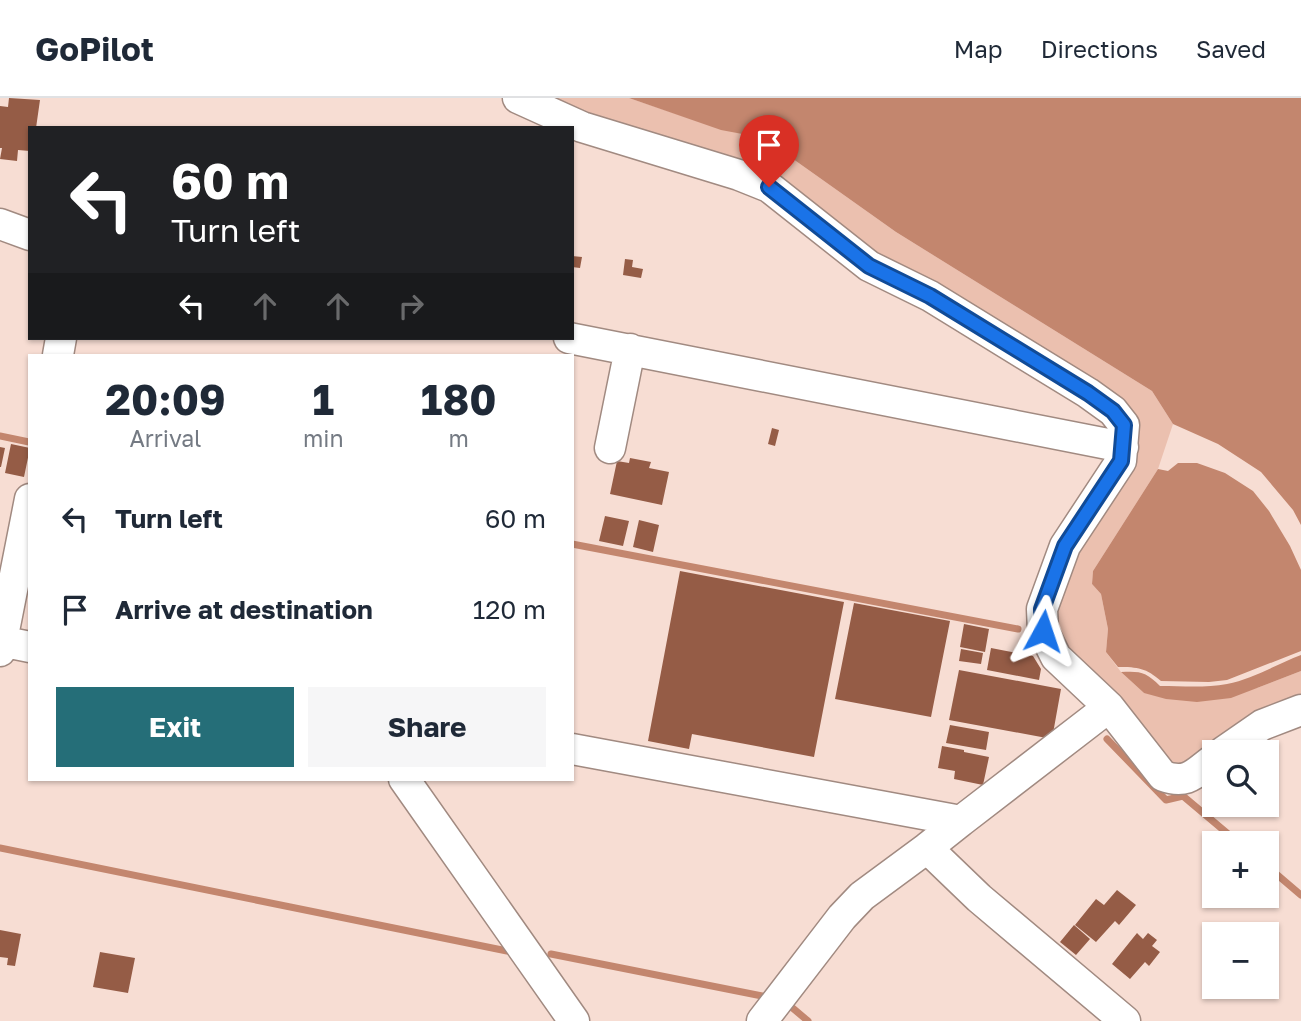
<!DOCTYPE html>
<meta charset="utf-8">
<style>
body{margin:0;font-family:"Golos Text",sans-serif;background:#f6f6f7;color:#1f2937;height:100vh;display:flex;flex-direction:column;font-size:26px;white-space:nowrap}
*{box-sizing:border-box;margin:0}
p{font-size:23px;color:#747a83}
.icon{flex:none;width:38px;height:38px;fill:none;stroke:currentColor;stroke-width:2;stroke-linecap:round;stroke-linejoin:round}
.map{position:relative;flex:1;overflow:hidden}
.side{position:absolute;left:28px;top:256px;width:546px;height:427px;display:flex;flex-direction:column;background:#fff;border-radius:0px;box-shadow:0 2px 5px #0004}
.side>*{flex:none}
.guide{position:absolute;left:28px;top:28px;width:546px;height:214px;border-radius:0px;box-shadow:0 2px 5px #0004;background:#202124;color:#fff;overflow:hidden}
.fabs{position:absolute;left:1202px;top:642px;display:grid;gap:14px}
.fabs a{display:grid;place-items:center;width:77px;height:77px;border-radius:0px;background:#fff;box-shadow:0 2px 5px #0004;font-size:35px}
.pin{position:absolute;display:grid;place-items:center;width:60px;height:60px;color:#fff;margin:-72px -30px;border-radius:50% 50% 50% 0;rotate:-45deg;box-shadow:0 0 7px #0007}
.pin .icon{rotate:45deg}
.me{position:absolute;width:77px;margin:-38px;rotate:5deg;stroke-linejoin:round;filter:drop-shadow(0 0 5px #0008)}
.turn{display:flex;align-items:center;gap:24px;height:147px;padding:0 28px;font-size:32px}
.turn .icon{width:91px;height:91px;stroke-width:2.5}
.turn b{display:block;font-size:49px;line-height:60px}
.lanes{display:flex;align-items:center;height:66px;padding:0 28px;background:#0003;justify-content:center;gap:35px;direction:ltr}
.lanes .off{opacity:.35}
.eta{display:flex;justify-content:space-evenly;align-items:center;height:119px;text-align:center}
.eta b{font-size:42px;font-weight:700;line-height:49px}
.primary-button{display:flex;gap:14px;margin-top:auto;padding:14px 28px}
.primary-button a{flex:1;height:80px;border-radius:0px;background:#256e78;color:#fff;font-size:28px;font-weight:700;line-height:80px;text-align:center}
.primary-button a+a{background:#f6f6f7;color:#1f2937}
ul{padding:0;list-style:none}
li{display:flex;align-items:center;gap:21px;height:91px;padding:0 28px}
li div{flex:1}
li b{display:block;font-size:26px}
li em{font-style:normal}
header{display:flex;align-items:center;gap:42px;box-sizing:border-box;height:98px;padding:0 35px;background:#fff;border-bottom:2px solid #e0e1e3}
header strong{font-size:33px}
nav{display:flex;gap:38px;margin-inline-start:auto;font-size:24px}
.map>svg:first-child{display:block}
.green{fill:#ebc0af}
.water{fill:#c3866e}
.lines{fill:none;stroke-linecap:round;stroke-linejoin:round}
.stream{stroke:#c3866e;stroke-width:7}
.building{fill:#955c46}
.minor-casing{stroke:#a18a81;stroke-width:33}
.minor{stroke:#fff;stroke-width:30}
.route-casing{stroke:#114b97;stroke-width:18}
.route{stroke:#1a73e8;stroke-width:12}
</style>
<header>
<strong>GoPilot</strong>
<nav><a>Map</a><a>Directions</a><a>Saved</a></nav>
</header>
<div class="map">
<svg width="1301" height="923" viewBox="0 0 1301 923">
<rect width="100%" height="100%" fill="#f7ddd3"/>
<!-- green -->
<path class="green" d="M534 0H629L721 31 753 38 779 51 896 134 1152 293 1173 326 1158 371 1093 473 1092 486 1101 496 1108 531 1106 554 1121 574 1144 595 1257 590 1301 573V604L1176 680 1056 539 1052 503 1133 341 872 159 773 86Z"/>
<!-- water -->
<path class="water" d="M629 0H1301V427L1293 412 1261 374 1218 346 1173 326 1152 293 896 134 779 51 753 38 721 32Z
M1178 365H1197L1225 375 1253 393 1269 413 1290 448 1301 472V553L1227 582 1209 584 1161 583C1146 570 1138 569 1118 569L1106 554 1108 531 1101 496 1092 486 1093 473 1158 371 1168 373Z
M1301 557V573L1231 600 1197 604 1166 601 1144 595 1121 574C1141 573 1146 574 1160 588 1182 588 1206 590 1227 586 1253 581 1277 566 1301 557Z"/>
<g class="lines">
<!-- stream -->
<path class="stream" d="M0 338 29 344
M572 446 1018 531
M1107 641 1166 702 1183 698 1240 746
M0 750 507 853
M1267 768 1301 797
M551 856 767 899
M789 907 808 923"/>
</g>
<!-- building -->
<path class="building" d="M9 0 40 2 36 30H30V53L18 52 17 63 0 61 2 50H0V8L8 9Z
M572 158 582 159 580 170 572 169Z
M625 161 633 162 632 169 643 171 641 180 623 177Z
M772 330 779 332 775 348 768 346Z
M11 346 30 350 24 379 5 375Z
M0 349 5 350 1 369H0Z
M630 360 651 364 649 370 669 374 662 407 610 396 617 363 629 365Z
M605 418 629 423 623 448 599 443Z
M639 422 659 427 653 454 633 449Z
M680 473 844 504 814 659 692 636 689 651 648 643Z
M854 505 950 523 931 619 835 601Z
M964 526 989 531 985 554 960 549Z
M991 550 1033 558 1041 571 1039 582 987 572Z
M961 551 983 555 981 566 959 563Z
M959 572 1061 591 1052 641 949 622Z
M950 627 989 634 986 652 946 645Z
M942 648 964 652V654L989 659 983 687 954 681 955 673 938 670Z
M1117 792 1136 807 1119 827 1115 823 1096 844 1075 827 1096 801 1104 807Z
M1074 827 1090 841 1076 857 1060 844Z
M0 832 21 836 15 868 7 867 8 860 0 859Z
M1137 835 1143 841 1148 835 1157 842 1152 848 1160 854 1149 868 1145 864 1130 881 1112 866Z
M100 854 135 860 128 895 93 889Z"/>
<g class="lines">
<defs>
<path id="minor" d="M518 0 582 29 739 77 769 89 869 168 930 198 1088 295 1113 313 1124 327 1121 363 1065 448 1042 511 1043 533 1056 559 1109 609 1163 678C1188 687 1195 675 1214 661
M0 126 30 137
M569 240 1123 349
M58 257 61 240
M610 350 630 251
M0 543 30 549
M0 553 30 401
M572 651 961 723 927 750 979 800 1125 923
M1223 654 1262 627 1301 612
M404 681 574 923
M961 723 1109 609
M762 923 842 819 862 798 927 750"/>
</defs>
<!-- minor casing -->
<use href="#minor" class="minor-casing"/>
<!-- minor -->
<use href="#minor" class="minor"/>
</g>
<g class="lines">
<defs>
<path id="route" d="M769 89 869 168 930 198 1088 295 1113 313 1124 327 1121 363 1065 448 1042 511 1043 533"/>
</defs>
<!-- route casing -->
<use href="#route" class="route-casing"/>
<!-- route -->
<use href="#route" class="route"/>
</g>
</svg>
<div class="fabs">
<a><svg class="icon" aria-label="search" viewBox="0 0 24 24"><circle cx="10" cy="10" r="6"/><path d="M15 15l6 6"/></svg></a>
<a>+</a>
<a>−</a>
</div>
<div class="pin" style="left:769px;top:89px;background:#d93025"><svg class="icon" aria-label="arrive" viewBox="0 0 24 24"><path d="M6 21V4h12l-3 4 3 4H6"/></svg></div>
<svg class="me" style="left:1043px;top:533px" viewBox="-20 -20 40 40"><path d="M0-17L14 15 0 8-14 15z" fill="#1a73e8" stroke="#fff" stroke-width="4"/></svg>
<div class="guide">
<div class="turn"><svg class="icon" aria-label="left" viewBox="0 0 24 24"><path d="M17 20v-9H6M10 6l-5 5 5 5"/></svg><div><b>60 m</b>Turn left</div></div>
<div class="lanes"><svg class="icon" aria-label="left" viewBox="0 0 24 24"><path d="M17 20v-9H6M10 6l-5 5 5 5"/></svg><svg class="icon off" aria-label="ahead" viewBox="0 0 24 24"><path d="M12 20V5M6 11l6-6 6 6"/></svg><svg class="icon off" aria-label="ahead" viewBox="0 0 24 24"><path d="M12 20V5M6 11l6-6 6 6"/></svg><svg class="icon off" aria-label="right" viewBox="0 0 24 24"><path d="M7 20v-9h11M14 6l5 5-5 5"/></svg></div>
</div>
<section class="side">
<div class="eta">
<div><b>20:09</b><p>Arrival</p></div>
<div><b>1</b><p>min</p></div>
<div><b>180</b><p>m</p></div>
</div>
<ul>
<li><svg class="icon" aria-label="left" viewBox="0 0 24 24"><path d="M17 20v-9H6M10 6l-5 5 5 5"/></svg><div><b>Turn left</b></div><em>60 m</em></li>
<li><svg class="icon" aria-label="arrive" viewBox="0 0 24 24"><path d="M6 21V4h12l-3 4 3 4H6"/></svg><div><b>Arrive at destination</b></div><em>120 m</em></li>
</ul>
<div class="primary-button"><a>Exit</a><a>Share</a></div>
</section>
</div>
